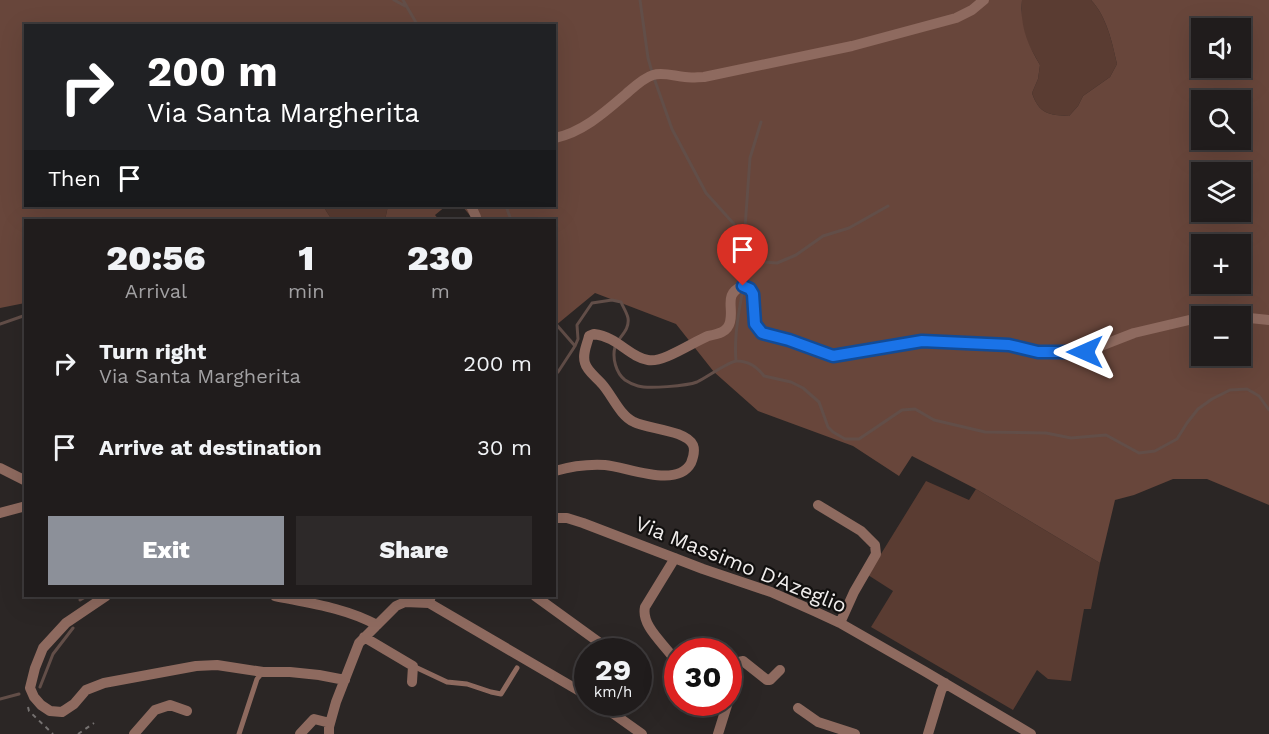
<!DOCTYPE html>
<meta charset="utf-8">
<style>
body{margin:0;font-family:"Work Sans",sans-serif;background:#2d2929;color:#f1f3f6;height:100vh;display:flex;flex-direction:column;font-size:22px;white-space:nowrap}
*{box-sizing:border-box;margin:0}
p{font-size:20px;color:#a2a1a3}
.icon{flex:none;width:33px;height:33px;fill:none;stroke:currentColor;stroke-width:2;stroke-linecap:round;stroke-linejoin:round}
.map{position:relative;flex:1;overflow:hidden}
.panel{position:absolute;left:24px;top:219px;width:532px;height:378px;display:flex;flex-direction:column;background:#201c1c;border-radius:0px;box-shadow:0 6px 24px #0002,0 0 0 2px #3d3a3b}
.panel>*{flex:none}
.hud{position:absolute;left:24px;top:24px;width:532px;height:183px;border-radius:0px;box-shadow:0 6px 24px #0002,0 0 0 2px #3d3a3b;background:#202124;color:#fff;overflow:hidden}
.fabs{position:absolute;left:1191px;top:18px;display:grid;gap:12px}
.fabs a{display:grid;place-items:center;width:60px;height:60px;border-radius:0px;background:#201c1c;box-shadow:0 6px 24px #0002,0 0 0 2px #3d3a3b;font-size:30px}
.speed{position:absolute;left:574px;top:638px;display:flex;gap:12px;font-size:30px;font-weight:700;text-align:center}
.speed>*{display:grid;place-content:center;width:78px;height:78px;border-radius:50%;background:#201c1c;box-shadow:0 6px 24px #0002,0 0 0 2px #3d3a3b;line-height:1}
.speed small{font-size:15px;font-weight:400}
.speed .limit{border:9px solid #d22;background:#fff;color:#111}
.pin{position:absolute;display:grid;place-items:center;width:51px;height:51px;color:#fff;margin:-62px -26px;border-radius:50% 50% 50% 0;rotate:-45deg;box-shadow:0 0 6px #0007}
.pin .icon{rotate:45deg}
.me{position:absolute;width:66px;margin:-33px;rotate:270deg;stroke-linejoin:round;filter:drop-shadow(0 0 4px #0008)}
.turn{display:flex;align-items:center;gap:21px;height:126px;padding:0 24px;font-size:27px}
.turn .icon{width:78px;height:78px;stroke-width:2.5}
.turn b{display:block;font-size:42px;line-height:51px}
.then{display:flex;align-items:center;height:57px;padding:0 24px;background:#0003;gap:12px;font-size:22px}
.eta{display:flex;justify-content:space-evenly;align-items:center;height:102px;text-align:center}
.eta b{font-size:36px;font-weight:800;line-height:42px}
.button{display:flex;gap:12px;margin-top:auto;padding:12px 24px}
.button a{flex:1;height:69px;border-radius:0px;background:#8c9099;color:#fff;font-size:24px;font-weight:800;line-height:69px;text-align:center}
.button a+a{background:#2d2929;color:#f1f3f6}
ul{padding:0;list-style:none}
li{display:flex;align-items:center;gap:18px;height:84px;padding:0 24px}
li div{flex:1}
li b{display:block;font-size:22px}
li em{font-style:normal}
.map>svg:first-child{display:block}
.green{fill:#5a3c32}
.forest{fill:#68463b;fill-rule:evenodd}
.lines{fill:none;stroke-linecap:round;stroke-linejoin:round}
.stream{stroke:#624e48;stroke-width:3}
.path{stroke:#757170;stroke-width:2;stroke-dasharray:4.5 4.5;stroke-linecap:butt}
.service{stroke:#8e6a5f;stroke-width:5}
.minor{stroke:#8e6a5f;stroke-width:10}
.route-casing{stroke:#114b97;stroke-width:15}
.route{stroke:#1a73e8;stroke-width:10}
.labels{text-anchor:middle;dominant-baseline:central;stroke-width:4.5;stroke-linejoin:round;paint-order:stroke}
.street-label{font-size:21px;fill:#f1eeed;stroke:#12100f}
</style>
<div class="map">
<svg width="1269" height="734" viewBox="0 0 1269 734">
<rect width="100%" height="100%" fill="#2b2625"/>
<!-- green -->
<path class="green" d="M1022 0H1091C1107 17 1112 42 1117 64L1110 77 1083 96 1078 106 1069 116C1049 115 1039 114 1032 93L1038 79 1040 65 1027 42 1022 27Z
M323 206H388L385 220H332Z
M926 481 969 500 976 489 1100 563 1091 609H1084L1071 681 1048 679 1037 670 1013 710 871 627 893 591 868 575Z"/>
<!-- forest -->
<path class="forest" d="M0 0H1022C1020 27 1027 43 1040 65L1038 79 1032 93C1039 114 1049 115 1069 116L1078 106 1083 96 1110 77 1117 64C1112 42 1107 17 1091 0H1269V505L1207 479H1173L1134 495 1115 500 1100 563 976 489 912 456 899 476 853 446 758 411 714 372 676 324 595 293 555 326V220H473V219L462 206H555V26H26V206H323L332 220H26L25 303 0 308ZM1202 28H1240V68H1202ZM1202 100H1240V140H1202ZM1202 172H1240V212H1202ZM1202 244H1240V284H1202ZM1202 316H1240V356H1202Z
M388 206H446L435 215 439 220H385Z"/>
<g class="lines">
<!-- stream -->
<path class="stream" d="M394 0 405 6
M403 0 418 26
M640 0 648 58 652 72
M654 78 672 129 706 193 734 224 744 242
M506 206 511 220
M744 261 777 263 796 255 823 236 849 228 888 206
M744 279V242L750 158 761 122
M555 323 575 346
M0 324 26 315
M736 361C734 338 738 317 742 294
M555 374 558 372 575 346 578 339 577 325 592 303 612 300 621 302C623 307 627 313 628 318 630 331 618 337 615 347 612 358 616 373 625 380 628 382 634 385 638 386 648 389 687 386 697 382 706 378 729 361 737 361 749 361 758 368 764 376L791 382 803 388 819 402 828 427 833 432 845 439H859L902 410 915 409 934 420 985 432 1046 433 1071 438 1106 435 1139 453 1155 451 1177 439 1187 423 1198 409 1212 399 1230 390 1247 389 1259 396 1269 410
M80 600 87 596
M40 687 53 654 73 628
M0 699 19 694"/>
<!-- path -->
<path class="path" d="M28 707 29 711 53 734
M78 734 94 723"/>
<!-- service -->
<path class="service" d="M413 666 447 682 467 684 491 692 501 694 517 668
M239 734 257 679 262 673"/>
<!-- minor -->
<path class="minor" d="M555 138C583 132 605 112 626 94 633 88 643 78 653 75 663 72 674 76 685 77 691 78 698 77 704 77L852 46 956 18 972 10 984 0
M471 206 476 217 475 220
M1202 316 1219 313 1240 316
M1240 317 1269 320
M0 468 26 481
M555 471C572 466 587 464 605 465 628 467 677 489 691 463 693 458 695 450 693 445 686 430 648 429 634 422 620 416 612 395 602 384 596 377 587 371 585 363 582 354 587 345 589 336L594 334C618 337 629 357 648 360 663 363 693 342 708 336 713 335 718 334 722 332 726 330 729 326 730 322 734 307 723 294 743 286L750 289 753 294 755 324 762 333 789 340 833 356 922 341 1009 345 1038 352H1085L1134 333 1202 317
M818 505 861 531 875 545 876 554 854 592 840 623
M0 513 26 506
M555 518H567L583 523 703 569 771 592 814 611 840 623 924 671 1031 734
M675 558 645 607C641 625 662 642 672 656L678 659
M106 596 66 623 43 648 35 668 30 688 34 697 41 705 50 711 62 712 74 704 86 690 104 683 196 666 217 665 263 672H290L319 675 345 680
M275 596C309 603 346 608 377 625
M535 596 611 651
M429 603 588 696
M364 637 413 666 412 682
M729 673C732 666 735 662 743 661L767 680H770L780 670
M729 684 731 691 729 698
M597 702 642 734
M798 708 818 722 855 734
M134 734 155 710 170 705 187 711
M300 734 314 719 330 723
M329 734V727L336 702 359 643 396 606 405 602 429 603 431 596
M718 734 728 702
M928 734 941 691 945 683"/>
</g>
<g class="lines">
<defs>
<path id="route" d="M743 286 750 289 753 294 755 324 762 333 789 340 833 356 922 341 1009 345 1038 352H1085"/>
</defs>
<!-- route casing -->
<use href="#route" class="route-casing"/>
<!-- route -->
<use href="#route" class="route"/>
</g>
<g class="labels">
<!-- street labels -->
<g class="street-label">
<text transform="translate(741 564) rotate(22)">Via Massimo D'Azeglio</text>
</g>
</g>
</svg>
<div class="fabs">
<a><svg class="icon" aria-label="sound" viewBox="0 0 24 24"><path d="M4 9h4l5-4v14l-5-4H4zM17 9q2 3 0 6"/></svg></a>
<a><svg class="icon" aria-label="search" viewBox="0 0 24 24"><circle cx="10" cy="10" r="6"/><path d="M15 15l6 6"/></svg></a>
<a><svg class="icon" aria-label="layers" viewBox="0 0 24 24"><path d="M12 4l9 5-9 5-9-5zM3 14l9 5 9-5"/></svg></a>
<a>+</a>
<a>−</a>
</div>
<div class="speed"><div>29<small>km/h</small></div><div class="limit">30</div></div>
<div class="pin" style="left:743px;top:286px;background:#d93025"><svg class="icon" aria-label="arrive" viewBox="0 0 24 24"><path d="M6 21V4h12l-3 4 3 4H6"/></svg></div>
<svg class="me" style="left:1085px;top:352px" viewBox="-20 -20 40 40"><path d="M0-17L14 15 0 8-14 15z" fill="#1a73e8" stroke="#fff" stroke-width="4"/></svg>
<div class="hud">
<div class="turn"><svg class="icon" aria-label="right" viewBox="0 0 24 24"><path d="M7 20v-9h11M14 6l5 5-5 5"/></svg><div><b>200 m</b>Via Santa Margherita</div></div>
<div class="then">Then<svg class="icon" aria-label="arrive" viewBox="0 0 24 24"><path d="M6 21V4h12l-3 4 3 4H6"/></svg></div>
</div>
<section class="panel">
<div class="eta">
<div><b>20:56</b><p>Arrival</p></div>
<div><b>1</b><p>min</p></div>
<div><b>230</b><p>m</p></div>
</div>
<ul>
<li><svg class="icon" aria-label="right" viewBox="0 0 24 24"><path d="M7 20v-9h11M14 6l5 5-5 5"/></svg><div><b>Turn right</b><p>Via Santa Margherita</p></div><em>200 m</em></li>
<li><svg class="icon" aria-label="arrive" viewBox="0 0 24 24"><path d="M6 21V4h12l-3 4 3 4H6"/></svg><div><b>Arrive at destination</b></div><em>30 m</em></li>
</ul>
<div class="button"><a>Exit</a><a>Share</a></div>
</section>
</div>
